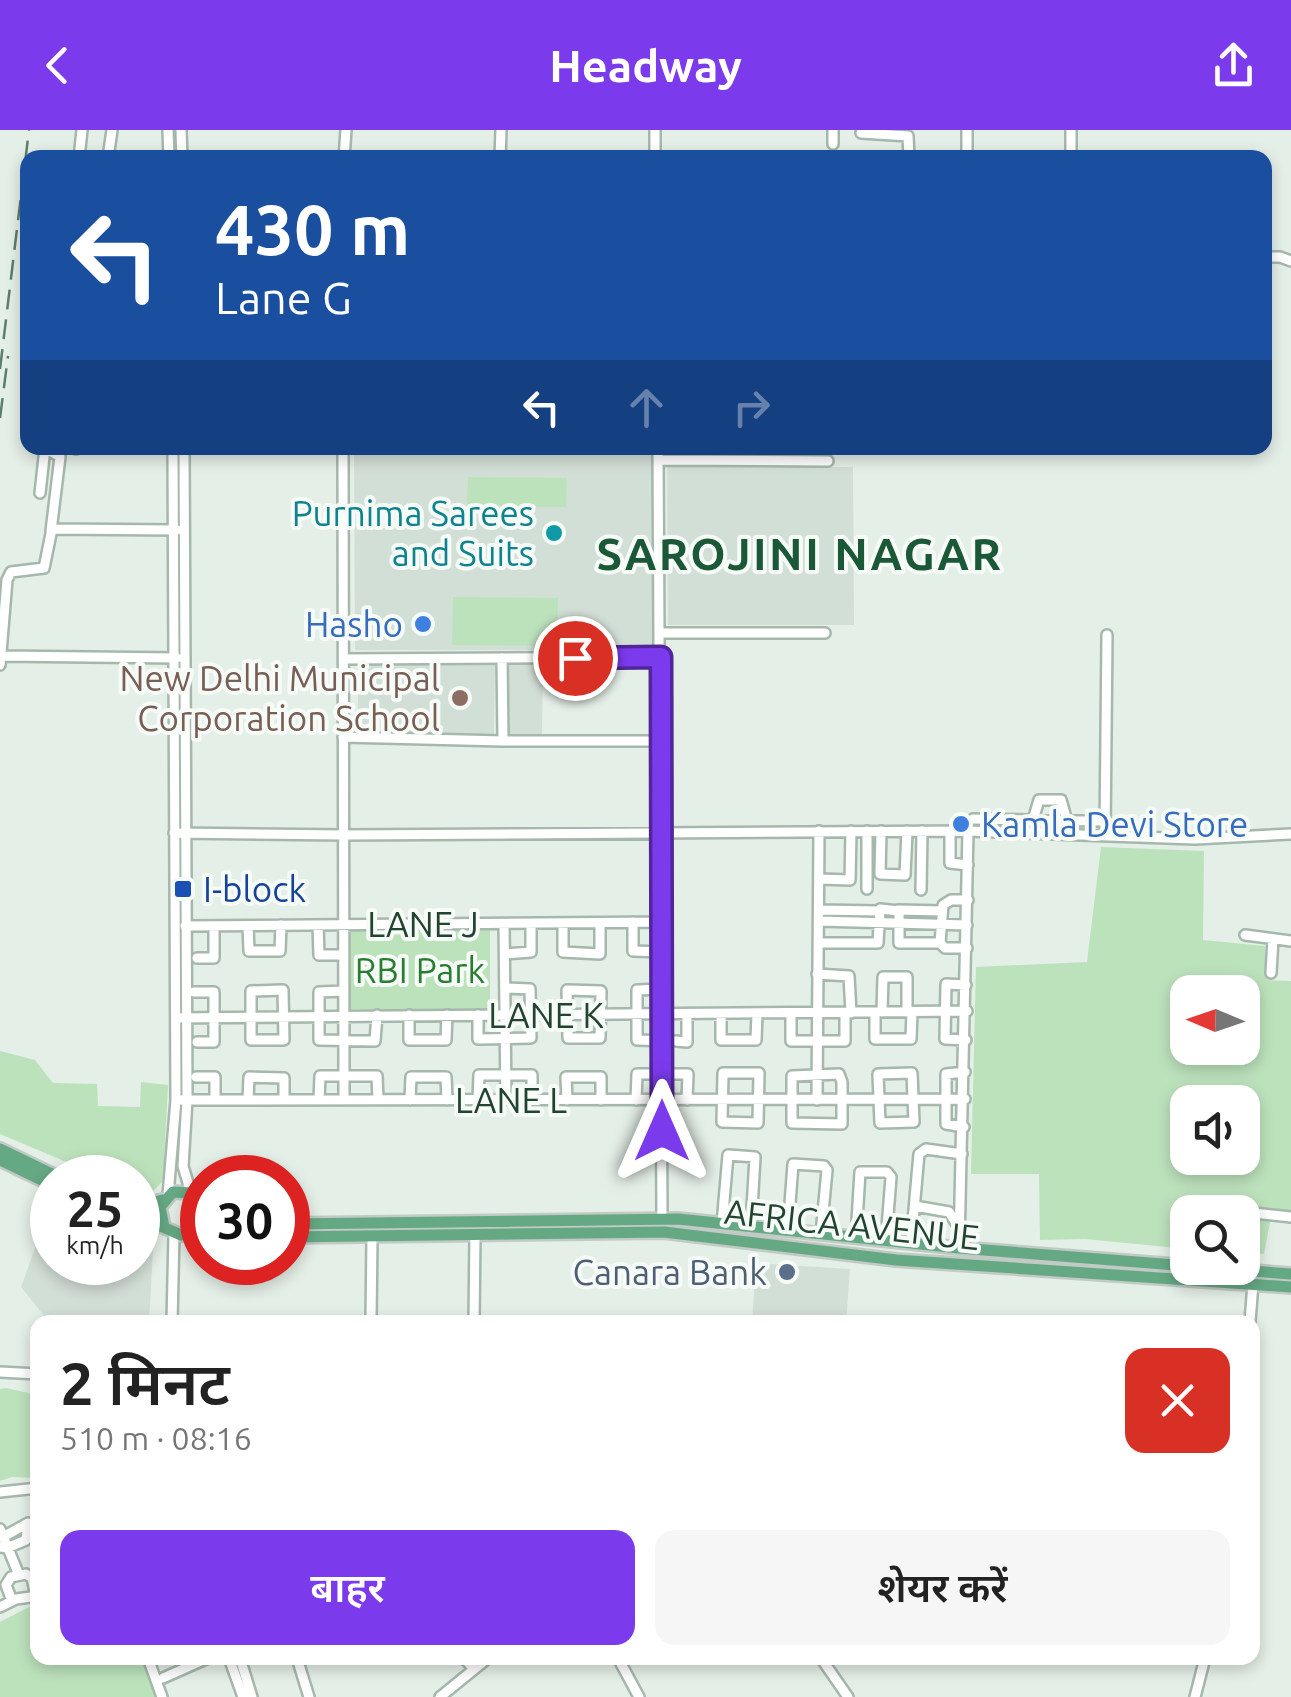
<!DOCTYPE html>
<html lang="hi">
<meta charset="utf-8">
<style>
body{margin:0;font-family:Ubuntu,"Noto Sans Devanagari",sans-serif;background:#f6f6f6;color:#222;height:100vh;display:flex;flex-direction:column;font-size:38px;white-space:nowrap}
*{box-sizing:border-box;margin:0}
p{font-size:32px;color:#767676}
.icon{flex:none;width:55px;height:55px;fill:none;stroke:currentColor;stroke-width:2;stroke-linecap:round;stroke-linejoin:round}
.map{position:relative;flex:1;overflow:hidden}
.drawer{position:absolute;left:30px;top:1185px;width:1230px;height:350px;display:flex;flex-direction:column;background:#fff;border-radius:20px;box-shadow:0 5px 15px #0003}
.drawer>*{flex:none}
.guide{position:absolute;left:20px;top:20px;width:1252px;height:305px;border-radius:20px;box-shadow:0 5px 15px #0003;background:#1a4fa0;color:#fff;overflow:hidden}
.needle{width:65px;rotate:272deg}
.fabs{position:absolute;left:1170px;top:845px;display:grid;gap:20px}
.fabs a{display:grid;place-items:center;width:90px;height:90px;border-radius:20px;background:#fff;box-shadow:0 5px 15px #0003;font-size:50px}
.speed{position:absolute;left:30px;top:1025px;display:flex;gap:20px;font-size:50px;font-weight:700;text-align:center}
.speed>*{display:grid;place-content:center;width:130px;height:130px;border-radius:50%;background:#fff;box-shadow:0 5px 15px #0003;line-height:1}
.speed small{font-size:25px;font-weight:400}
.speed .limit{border:15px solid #d22;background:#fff;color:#111}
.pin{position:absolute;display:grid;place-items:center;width:85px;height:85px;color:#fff;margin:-42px;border:5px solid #fff;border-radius:50%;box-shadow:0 2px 10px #0007}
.me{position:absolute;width:110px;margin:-55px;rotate:0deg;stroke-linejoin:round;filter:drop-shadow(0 0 8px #0008)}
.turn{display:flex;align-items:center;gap:35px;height:210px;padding:0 30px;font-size:45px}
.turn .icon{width:130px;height:130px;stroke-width:2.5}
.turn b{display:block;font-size:70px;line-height:85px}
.lanes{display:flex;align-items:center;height:95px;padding:0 30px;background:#0003;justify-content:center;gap:50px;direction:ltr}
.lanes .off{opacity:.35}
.round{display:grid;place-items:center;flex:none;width:105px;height:105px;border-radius:20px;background:#f6f6f6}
.summary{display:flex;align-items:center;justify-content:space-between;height:170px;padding:0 30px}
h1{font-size:60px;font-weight:600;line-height:75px}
.cta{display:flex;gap:20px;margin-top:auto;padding:20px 30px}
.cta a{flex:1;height:115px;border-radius:20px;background:#7c3aed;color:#fff;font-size:40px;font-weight:600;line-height:115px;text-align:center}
.cta a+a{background:#f6f6f6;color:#222}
header{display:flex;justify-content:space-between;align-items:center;height:130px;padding:0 30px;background:#7c3aed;color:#fff;font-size:45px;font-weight:600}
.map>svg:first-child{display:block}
.built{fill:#d2dfd6}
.green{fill:#bce2bc;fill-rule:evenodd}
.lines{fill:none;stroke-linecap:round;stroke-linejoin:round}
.minor-casing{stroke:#a6b8ac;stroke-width:14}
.major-casing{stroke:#c1cac5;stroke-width:16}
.minor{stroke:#fff;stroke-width:9}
.major{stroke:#65a984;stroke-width:11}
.rail{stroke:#5c7e6b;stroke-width:2.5;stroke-dasharray:20 10;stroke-linecap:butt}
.route-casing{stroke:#51269a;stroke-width:25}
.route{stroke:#7c3aed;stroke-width:18}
.culture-dot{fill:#0f9aa8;stroke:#f6fbf7;stroke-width:4}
.shop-dot{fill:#3f7fe0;stroke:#f6fbf7;stroke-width:4}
.education-dot{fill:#8d6e63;stroke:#f6fbf7;stroke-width:4}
.transit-dot{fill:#1a4fb4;stroke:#f6fbf7;stroke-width:4}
.service-dot{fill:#5c6f8a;stroke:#f6fbf7;stroke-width:4}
.labels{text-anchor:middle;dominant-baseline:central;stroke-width:8;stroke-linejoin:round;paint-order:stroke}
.culture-label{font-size:35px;fill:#0d838f;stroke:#f6fbf7;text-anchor:end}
.shop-label{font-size:35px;fill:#366cbe;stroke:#f6fbf7;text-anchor:end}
.education-label{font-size:35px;fill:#785e54;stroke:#f6fbf7;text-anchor:end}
.transit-label{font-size:35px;fill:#164399;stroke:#f6fbf7;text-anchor:start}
.street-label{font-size:35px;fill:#214330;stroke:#f6fbf7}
.park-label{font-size:35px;fill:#277e30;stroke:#f6fbf7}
.service-label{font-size:35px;fill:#4e5e75;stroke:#f6fbf7;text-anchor:end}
.district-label{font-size:45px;font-weight:bold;letter-spacing:2.5px;fill:#1b5837;stroke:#f6fbf7}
</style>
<header><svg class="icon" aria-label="back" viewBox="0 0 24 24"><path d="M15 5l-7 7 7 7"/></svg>Headway<svg class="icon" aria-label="share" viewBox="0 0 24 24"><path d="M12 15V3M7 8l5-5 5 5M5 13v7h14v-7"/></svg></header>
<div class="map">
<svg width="1291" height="1567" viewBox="0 0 1291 1567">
<rect width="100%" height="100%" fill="#e4efe7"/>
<!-- built -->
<path class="built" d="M354 318H652L653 520H355Z
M667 337H853L854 495H668Z
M359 529 495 532 494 605 357 604Z
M508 531 543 532 542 605 508 606Z
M52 1071V1132H138V1097L154 1104 149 1192H49L21 1157Z
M756 1133 850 1139 846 1192H752Z"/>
<!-- green -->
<path class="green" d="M468 347 567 348 566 377 467 376Z
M453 467 558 468 557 516 452 515Z
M1101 717 1204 721 1203 810 1265 816 1267 850 1291 851V1087H1271L1264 1124 1243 1122 1242 1082H1188L1187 1119 1085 1109 1040 1110 1039 1044H971L976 837 1087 832ZM1188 862H1242V918H1188ZM1188 972H1242V1028H1188Z
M490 800V880L350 879V801Z
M0 921 35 930 53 953 97 954 98 976 140 977 141 952 168 955 163 1051 152 1062 138 1060V1048L102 1047 0 1004Z
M6 1258 37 1265V1348L12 1347 0 1351V1259Z
M37 1473 38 1528H143L155 1567H0V1492Z"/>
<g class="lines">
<defs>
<path id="minor" d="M168 0 169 28
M181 0 182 28
M967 0V28
M1071 0V28
M861 3 908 6 909 28
M833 14V0
M79 28 82 0
M108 28 112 0
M344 28 346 0
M500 28 501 0
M655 28V0
M1265 127H1280L1291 131
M45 318 60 327 51 401
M184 318 187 970 183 1036 191 1063
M343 318 344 970
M658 318 662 1089
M76 319V318
M658 330 828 331
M40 363 45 318
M661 503H825
M0 526 177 528
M502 528 503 611H661
M344 529 661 527
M0 535 7 450 11 442 44 438 52 399 177 400
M343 607 503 611
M973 689 1105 691
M1033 690 1039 670H1061L1067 691
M881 701 880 744 905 745 907 701
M950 701V733L968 735
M174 703 344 705 968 701 1195 709 1291 704
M1105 705 1107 505
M819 749 850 750 851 701
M867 759V701
M921 760 922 701
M819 780 879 781
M898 780 942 781
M819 791 967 795
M633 792V821L662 822
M563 793V822L600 824V793
M504 794 506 970
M318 795 319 825H344
M185 796 662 792
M248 796 249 821H280L281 795
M1245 805 1291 811
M819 813H878L880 779 899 781V813H940
M967 818H945L940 813 943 775 951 770H968
M505 824 531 822V794
M197 828H214V796
M1271 843 1273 809
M817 844 849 846 851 883
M662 859 637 860V910L671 911
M283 860 284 910H251V861Z
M567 860 601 861 600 908H568Z
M344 861 319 862V910L375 911 377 885
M194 862H214V912H197
M875 882V909H911L912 882
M882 882 883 847H907V882
M791 884V911H845V883
M409 885V910H446L447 885
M478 885V909L531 908 530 859 505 858
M721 885V910H756L757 884
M176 888 967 881
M966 910 945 909 946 854 966 855
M676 911 687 912V885
M723 943H759L758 993 722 992Z
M912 943 914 992 880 993 878 944Z
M839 944 842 952V994L792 993V946Z
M196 947H215V970
M176 970 965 969
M248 970 249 947 284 948V970
M319 970 320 946H377L378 970
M410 970 411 947H446L447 970
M478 970 479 945H532V970
M567 970 566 947H601V970
M636 970 637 944H688L687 970
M817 970 819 701
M964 997 946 994V944L965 942
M168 1065 176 970 173 318
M915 1076 949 1082 958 1096
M1236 1081 1291 1087
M722 1094 728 1025 755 1027 751 1096
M788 1100 793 1034 824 1036 827 1040 821 1104
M856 1107 860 1042H887L891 1047 886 1111
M911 1113 919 1024 926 1019 962 1024
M959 1118 968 701
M172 1192 174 1104
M371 1192 372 1107
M474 1192 475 1104
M1250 1192 1253 1153
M0 1242 38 1244
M0 1362 38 1358
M0 1399 19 1445
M0 1417 7 1418 26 1410 28 1393 3 1407
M12 1471 6 1455 11 1447 26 1444 32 1448 36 1466
M0 1477 16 1469 38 1466
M148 1528 162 1567
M229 1528 243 1567
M240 1528 252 1567
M297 1528 309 1567
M464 1528 474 1539
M618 1528 639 1567
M821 1528 848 1567
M163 1548 208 1528
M440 1567 488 1528
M1195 1567 1205 1528"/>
<path id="major" d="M0 1019 60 1048
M0 1030 52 1055
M138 1076 163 1070
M138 1086 181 1105 194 1101 202 1089
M288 1094 678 1089 959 1118 1188 1136
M164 1097 160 1077 173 1062 191 1063 202 1076
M288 1107 664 1102 896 1130 1291 1157
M1209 1138 1291 1144"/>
</defs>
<!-- minor casing -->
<use href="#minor" class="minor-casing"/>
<!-- major casing -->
<use href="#major" class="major-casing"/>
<!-- minor -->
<use href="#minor" class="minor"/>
<!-- major -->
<use href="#major" class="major"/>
<!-- rail -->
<path class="rail" d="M0 239 29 0
M0 288 8 226"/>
</g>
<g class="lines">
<defs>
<path id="route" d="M575 528 661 527 662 1001"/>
</defs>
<!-- route casing -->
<use href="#route" class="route-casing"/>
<!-- route -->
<use href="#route" class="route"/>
</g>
<!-- markers -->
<circle class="culture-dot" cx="554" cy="403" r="10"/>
<g class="shop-dot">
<circle cx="423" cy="494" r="10"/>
<circle cx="961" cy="694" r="10"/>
</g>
<circle class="education-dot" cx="460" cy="568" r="10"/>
<rect class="transit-dot" x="173" y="749" width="20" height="20" rx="5"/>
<circle class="service-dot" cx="787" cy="1142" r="10"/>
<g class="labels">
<!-- culture labels -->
<g class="culture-label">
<text x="534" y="383">Purnima Sarees<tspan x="534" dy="40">and Suits</tspan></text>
</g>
<!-- shop labels -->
<g class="shop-label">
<text x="403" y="494">Hasho</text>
<text x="981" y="694" text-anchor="start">Kamla Devi Store</text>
</g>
<!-- education labels -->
<g class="education-label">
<text x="440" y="548">New Delhi Municipal<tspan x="440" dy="40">Corporation School</tspan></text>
</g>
<!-- transit labels -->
<g class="transit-label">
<text x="203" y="759">I-block</text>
</g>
<!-- street labels -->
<g class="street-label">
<text x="423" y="794">LANE J</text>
<text x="546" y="885">LANE K</text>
<text x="511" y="970">LANE L</text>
<text transform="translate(852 1094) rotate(6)">AFRICA AVENUE</text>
</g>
<!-- park labels -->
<g class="park-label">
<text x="420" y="840">RBI Park</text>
</g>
<!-- service labels -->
<g class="service-label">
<text x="767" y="1142">Canara Bank</text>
</g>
<!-- district labels -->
<g class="district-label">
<text x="800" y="423">SAROJINI NAGAR</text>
</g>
</g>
</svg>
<div class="fabs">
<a><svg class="needle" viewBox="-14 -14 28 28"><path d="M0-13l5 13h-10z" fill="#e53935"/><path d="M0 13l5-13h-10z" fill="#767676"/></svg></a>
<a><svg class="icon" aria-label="sound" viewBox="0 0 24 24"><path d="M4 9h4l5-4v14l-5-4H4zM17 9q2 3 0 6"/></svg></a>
<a><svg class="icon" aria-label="search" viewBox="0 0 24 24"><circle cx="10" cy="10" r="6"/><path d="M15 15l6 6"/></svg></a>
</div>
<div class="speed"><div>25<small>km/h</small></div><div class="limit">30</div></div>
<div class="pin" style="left:575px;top:528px;background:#d93025"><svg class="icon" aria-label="arrive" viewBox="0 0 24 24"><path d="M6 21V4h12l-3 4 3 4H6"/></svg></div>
<svg class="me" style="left:662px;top:1001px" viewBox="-20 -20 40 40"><path d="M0-17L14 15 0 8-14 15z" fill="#7c3aed" stroke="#fff" stroke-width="4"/></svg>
<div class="guide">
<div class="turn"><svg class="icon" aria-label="left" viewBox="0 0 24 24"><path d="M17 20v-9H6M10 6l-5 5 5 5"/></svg><div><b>430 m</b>Lane G</div></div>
<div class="lanes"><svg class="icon" aria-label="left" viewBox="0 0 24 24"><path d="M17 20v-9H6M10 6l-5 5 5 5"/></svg><svg class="icon off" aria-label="ahead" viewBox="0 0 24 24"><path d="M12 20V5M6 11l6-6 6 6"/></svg><svg class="icon off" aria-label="right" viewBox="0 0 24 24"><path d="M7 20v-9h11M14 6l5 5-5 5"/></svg></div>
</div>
<section class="drawer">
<div class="summary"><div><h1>2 मिनट</h1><p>510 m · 08:16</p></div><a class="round" style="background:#d93025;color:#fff"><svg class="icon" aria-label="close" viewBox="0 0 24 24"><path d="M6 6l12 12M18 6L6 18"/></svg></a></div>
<div class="cta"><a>बाहर</a><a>शेयर करें</a></div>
</section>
</div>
